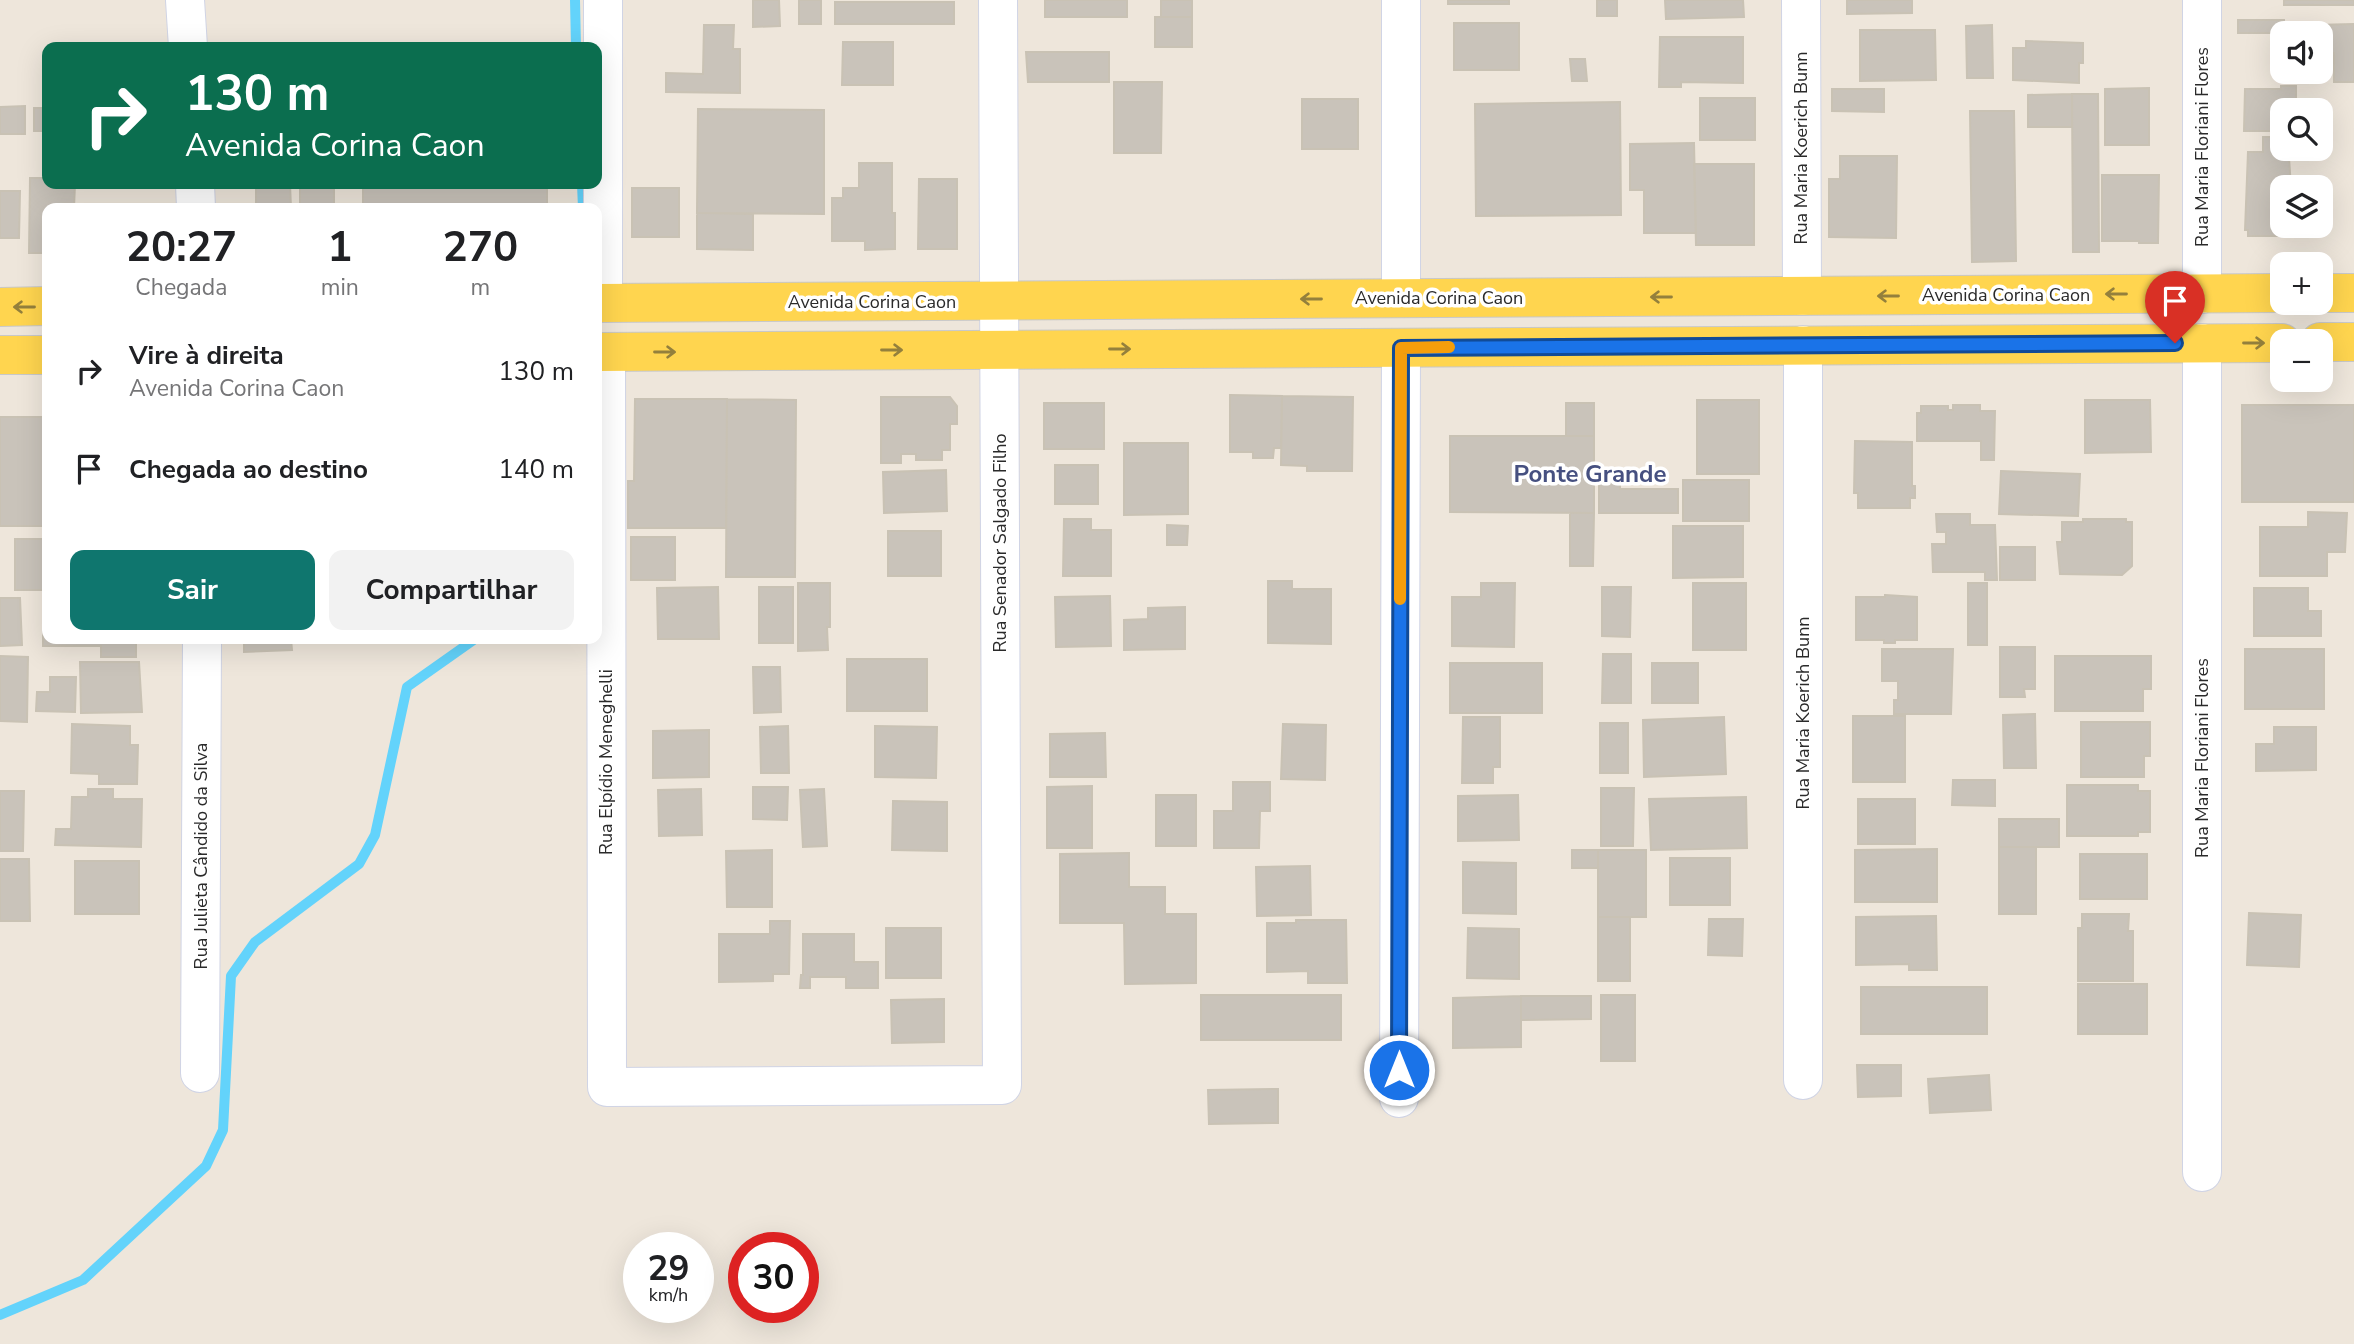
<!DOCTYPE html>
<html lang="pt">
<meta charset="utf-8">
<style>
body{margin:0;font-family:"Nunito Sans",sans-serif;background:#f2f2f2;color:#202124;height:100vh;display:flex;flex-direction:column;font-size:26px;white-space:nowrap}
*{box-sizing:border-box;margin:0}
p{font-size:23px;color:#757577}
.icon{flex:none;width:38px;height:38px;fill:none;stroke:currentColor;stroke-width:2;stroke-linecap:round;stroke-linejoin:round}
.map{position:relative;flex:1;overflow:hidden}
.side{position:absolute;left:42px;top:203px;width:560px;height:441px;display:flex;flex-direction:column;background:#fff;border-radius:14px;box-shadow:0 7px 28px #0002}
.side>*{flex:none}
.top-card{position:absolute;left:42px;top:42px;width:560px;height:147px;border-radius:14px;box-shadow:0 7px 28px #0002;background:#0b6e4f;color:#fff;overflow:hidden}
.controls{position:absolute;left:2270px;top:21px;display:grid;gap:14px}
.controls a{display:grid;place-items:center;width:63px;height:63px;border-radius:14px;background:#fff;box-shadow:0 7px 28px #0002;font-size:35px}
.speed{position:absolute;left:623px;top:1232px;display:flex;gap:14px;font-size:35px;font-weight:700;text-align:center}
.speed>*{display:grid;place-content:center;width:91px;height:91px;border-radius:50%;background:#fff;box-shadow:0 7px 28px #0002;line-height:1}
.speed small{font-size:18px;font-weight:400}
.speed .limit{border:10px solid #d22;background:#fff;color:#111}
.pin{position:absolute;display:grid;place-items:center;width:60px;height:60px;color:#fff;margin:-72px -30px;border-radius:50% 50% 50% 0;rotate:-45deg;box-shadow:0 0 7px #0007}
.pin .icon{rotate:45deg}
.me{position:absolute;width:77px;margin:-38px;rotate:0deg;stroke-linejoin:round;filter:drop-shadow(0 0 5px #0008)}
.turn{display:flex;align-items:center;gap:24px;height:147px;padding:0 28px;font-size:32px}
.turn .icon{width:91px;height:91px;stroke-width:2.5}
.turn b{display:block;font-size:49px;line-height:60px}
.eta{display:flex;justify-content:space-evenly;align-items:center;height:119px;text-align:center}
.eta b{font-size:42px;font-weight:700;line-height:49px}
.button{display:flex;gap:14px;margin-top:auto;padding:14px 28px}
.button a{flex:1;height:80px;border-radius:14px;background:#0f766e;color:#fff;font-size:28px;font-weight:700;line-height:80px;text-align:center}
.button a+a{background:#f2f2f2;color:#202124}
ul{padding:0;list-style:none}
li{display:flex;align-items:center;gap:21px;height:98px;padding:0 28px}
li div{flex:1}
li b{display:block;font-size:26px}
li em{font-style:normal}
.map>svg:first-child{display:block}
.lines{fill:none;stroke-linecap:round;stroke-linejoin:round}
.stream{stroke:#63d3fb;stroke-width:10}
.building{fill:#c9c3ba;stroke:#c9c2b4;stroke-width:2}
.minor-casing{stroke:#d0d4e5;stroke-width:40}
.major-casing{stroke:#c8c8c8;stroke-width:40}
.minor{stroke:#fff;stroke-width:38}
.major{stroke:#ffd54f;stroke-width:38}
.oneway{stroke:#94803c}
.route-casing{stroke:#114b97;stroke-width:18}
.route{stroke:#1a73e8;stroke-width:12}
.slow{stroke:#f59e0b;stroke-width:12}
.labels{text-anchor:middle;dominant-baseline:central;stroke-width:7;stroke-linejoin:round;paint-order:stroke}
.street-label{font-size:18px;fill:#2a2a2a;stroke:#fff}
.district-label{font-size:24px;font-weight:bold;fill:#465080;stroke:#fff}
</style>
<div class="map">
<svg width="2354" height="1344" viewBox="0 0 2354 1344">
<rect width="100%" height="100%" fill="#eee6db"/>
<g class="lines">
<!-- stream -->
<path class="stream" d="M575 0 576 47
M582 184 583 208
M0 1315 83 1280 206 1166 223 1130 231 976 255 942 359 864 375 835 407 687 475 639"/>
</g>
<!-- building -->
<path class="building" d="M753 0H779L780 26 753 27Z
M799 0H821V24H799Z
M1045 0H1127V17H1045Z
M1161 0H1192V17H1161Z
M1448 0H1509V4H1448Z
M1597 0H1617V16H1597Z
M1665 0H1743L1744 17 1666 19Z
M1847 0H1912V13L1847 14Z
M2284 0H2354V5H2284Z
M835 2H954V24H835Z
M1155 17H1192V47H1155Z
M2238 20H2284V33H2238Z
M1454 23H1519V70H1454Z
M2354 24V82H2334V53H2320V33H2315V25Z
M704 25H734L733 49H740V93L666 92V73L703 74Z
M1992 25 1993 78H1967L1966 26Z
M1860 30H1935L1936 80 1860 81Z
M1660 37H1743V83L1681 82V87H1659Z
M2026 41 2083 43V63H2079V83L2013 80V48H2026Z
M843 42H893V85H842Z
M1026 52H1109V82H1028Z
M1570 59H1585L1587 81H1572Z
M1114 82H1162L1161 153H1114Z
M2281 86H2296V110H2282V131H2244L2245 89H2281Z
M2149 88V145H2105V89Z
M1832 89H1884V112L1832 111Z
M2072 94V127H2028V95Z
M2072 94H2098L2099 252H2073Z
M1700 98H1755V140H1700Z
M1302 99H1358V149H1302Z
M1620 102 1621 215 1476 216 1475 104Z
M25 106V134H0V107Z
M34 108H47V131H34Z
M698 109 824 110V214L697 213Z
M1970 111H2014L2016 261 1972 262Z
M2263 137H2282V149H2294V158H2289L2291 187H2282V226H2291L2289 236H2248V230H2245L2248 152H2263Z
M1694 143 1696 233H1644V190H1630V144Z
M1840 156H1897L1896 238 1829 237V179H1840Z
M859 163H892V213H895V249L865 250V241H832V198H843V188H859Z
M1694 164H1754V245H1696Z
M2102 175H2159L2158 243H2139V241H2102Z
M30 178H47V184H75L74 208H47V253H29Z
M919 179H957V249H918Z
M256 184H290L291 208H256Z
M363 184H547V208H363Z
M300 187H334V208H300Z
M632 188H679V237H632Z
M0 191H20L19 238H0Z
M697 213 753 214V250L697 249Z
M1230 395 1282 396 1281 448H1274L1273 458H1253V452H1230Z
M1282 396 1353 397 1352 471H1307V466L1281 465Z
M881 397H950L957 406V424H950V450H942V460H916V454H901V463H881Z
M635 399H727L726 528H628V481H634Z
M727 399 796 400 795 577H726Z
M1697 400H1759V474H1697Z
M2085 400H2150L2151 452 2085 453Z
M1044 403H1104V449H1044Z
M1566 403H1594V436H1566Z
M1953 405H1980V411H1995L1994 460H1981V441H1917V413H1921V406H1948V410H1953Z
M2242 405H2354V502H2242Z
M0 417H47V526H0Z
M1450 436H1594V513L1450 512Z
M1855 441 1912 442V486H1915V498H1910V508H1858V493H1854Z
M1124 443H1188V514L1124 515Z
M1055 465H1098V504H1055Z
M946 470 947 511 884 513 883 472Z
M2001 471 2080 474 2078 516 1999 514Z
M1683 480H1749V521H1683Z
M1599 482H1620V489H1678V513H1599Z
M2308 512 2347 513 2345 552H2327V576H2260V527H2308Z
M1570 513H1594L1593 566H1570Z
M1936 514H1970V525H1995L1997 580H1985V572H1933L1932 544H1946V532H1937Z
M1064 519H1091V530H1111V576H1063Z
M2083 519H2126V522H2132V566L2122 575 2060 574 2057 542H2062V522H2083Z
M1167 525 1188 526 1187 545H1167Z
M1673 526H1743V577L1673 578Z
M888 531H941V576H888Z
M631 537H675V580H631Z
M15 539H47V590H15Z
M2000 547H2035V580H2000Z
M1268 581H1292V589H1331V644L1268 643Z
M798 583H830V627H827L828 650 798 651Z
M1481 583H1515L1514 647 1452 646V597H1481Z
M1693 583H1746V650H1693Z
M1968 583H1987V645H1968Z
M718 587 719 639H658L657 588Z
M759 587H793V643H759Z
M1602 587H1631L1630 637 1602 636Z
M2254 588H2308V611H2321V636H2254Z
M43 593H47V639H136V657H101V646H43Z
M1885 595 1917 597V640H1895V643H1884V640H1856V597H1885Z
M1110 596 1111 646 1056 647 1055 597Z
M0 598H20L22 645 0 646Z
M1185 607V649L1124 650V620L1148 619V608Z
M244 639H291L292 650 244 652Z
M2000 647H2035V689H2024L2025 697H2000Z
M1882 649H1953L1951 714H1894V700H1898V681H1882Z
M2245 649H2324V709H2245Z
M1603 654H1631V703H1602Z
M0 656 28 657 27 722 0 721Z
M2055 656H2151V689H2143V711H2055Z
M847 659H927V711H847Z
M80 662H139L142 712 81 713Z
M1450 663H1542V713H1450Z
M1652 663H1698V703H1652Z
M753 667H780L781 712 754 713Z
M50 677H76L75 712 36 711 37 692H50Z
M2035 714 2036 768H2004L2003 715Z
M1853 716H1905V782H1853Z
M1463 717H1500V767H1493V783H1462Z
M1724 717 1726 774 1644 777 1643 720Z
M2081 722H2150V756H2144V777H2081Z
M1600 723H1628V773H1600Z
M72 724 130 726V745H138L137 784H99V774L71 773Z
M1283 724 1326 725 1325 780 1281 779Z
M788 726 789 773H761L760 727Z
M875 726 937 727 936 778 875 777Z
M2274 727H2316V770L2256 771V744H2274Z
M709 730V777L653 778V731Z
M1105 733 1106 777H1050V734Z
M1953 780H1995V806L1952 805Z
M1233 782H1270V811H1260L1259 848H1214V811H1233Z
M2067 785H2138V791H2150V832H2138V836H2067Z
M1092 786V848H1047V787Z
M753 787H788L787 820 753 819Z
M1601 788H1634L1633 846H1601Z
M88 789H113V799H142L141 847 55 845 56 829H71L72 797H88Z
M701 789 702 835 659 836 658 790Z
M824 789 827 846 803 847 800 790Z
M0 791H24L23 851H0Z
M1156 795H1196V846H1156Z
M1518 795 1519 840 1458 841V796Z
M1746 797 1747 848 1651 850 1649 799Z
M1858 799H1915V844H1858Z
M893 801 947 802V851L892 850Z
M1999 819H2059V847H1999Z
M1999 847H2036V914H1999Z
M1937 849V902H1855V850Z
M772 850V907H727L726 851Z
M1572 850H1598V868H1572Z
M1598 850H1646V917H1598Z
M1129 853V887H1165V914H1196V983L1125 984 1124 923H1060V854Z
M2080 854H2147V899H2080Z
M1670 858H1730V905H1670Z
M0 859H29L30 921H0Z
M75 861H139V914H75Z
M1463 862 1516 863V914L1463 913Z
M1310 866 1311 915 1257 916 1256 867Z
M2249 913 2301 915 2299 967 2247 965Z
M2082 914H2129L2128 931H2133V981H2078V928H2082Z
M1936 916 1937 970H1909V964L1856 965V917Z
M1598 917H1630V981H1598Z
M1709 919H1743L1742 956 1708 955Z
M1296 920H1346L1347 983H1308V971L1267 972V923H1296Z
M770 921H790L789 974H773V981L719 982V934H770Z
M886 928H941V978H886Z
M1468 928 1519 929V979L1467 978Z
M803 934H854V962H878V988H846V977H810V988H800L801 975H803Z
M2078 984H2147V1034H2078Z
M1861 987H1987V1034H1861Z
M1201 995H1341V1040H1201Z
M1601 995H1635V1061H1601Z
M1521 996H1591V1019L1521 1020Z
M1521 996V1047L1453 1048V998Z
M944 999V1042L892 1043 891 1000Z
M1857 1065H1901V1096L1858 1097Z
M1989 1075 1991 1110 1930 1113 1928 1079Z
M1278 1089V1123L1209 1124 1208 1090Z"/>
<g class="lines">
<defs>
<path id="minor" d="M185 0 188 47
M603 0V303
M1401 0V298
M1801 0 1802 296
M195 184 196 208
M2202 294V0
M2202 343V1172
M1803 345V1080
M606 352 607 1087 1002 1085 998 0
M200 1073 202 639
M1399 1098 1401 348"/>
<path id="major" d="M2320 293H2354
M597 303 2282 293
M0 307 47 306
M2320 342H2354
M597 352 2282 343
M0 355H47"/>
</defs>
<!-- minor casing -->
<use href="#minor" class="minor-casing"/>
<!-- major casing -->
<use href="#major" class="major-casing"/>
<!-- minor -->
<use href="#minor" class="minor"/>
<!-- major -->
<use href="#major" class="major"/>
</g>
<!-- one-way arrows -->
<defs><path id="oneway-shaft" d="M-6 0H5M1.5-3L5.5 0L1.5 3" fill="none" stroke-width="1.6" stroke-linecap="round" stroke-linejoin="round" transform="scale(1.75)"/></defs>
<g class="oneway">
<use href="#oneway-shaft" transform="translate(2116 294) rotate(180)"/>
<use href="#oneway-shaft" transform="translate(1888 296) rotate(180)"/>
<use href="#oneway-shaft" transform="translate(1661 297) rotate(180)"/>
<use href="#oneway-shaft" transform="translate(1311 299) rotate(180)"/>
<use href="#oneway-shaft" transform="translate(24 307) rotate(180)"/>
<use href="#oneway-shaft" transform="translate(2254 343)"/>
<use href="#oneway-shaft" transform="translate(1120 349)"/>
<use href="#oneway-shaft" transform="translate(892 350)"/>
<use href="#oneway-shaft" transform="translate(665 352)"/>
</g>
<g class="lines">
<defs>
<path id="route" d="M1399 1070 1401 348 2175 343"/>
</defs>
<!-- route casing -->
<use href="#route" class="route-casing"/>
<!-- route -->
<use href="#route" class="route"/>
<!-- slow -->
<path class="slow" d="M1400 599 1401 348 1449 347"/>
</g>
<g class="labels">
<!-- street labels -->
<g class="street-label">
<text transform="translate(2202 147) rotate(-90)">Rua Maria Floriani Flores</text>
<text transform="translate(1801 148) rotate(-90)">Rua Maria Koerich Bunn</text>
<text x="2006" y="295">Avenida Corina Caon</text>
<text x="1439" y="298">Avenida Corina Caon</text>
<text x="872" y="302">Avenida Corina Caon</text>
<text transform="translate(1000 543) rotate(-90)">Rua Senador Salgado Filho</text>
<text transform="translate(1803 713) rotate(-90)">Rua Maria Koerich Bunn</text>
<text transform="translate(2202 758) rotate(-90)">Rua Maria Floriani Flores</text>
<text transform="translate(606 762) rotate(-90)">Rua Elpídio Meneghelli</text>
<text transform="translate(201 856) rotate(-90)">Rua Julieta Cândido da Silva</text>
</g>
<!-- district labels -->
<g class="district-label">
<text x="1590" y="474">Ponte Grande</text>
</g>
</g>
</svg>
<div class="controls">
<a><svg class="icon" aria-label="sound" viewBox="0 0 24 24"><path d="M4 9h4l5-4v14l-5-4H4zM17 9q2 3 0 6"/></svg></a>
<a><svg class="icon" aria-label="search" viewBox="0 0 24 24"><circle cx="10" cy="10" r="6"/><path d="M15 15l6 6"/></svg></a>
<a><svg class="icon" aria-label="layers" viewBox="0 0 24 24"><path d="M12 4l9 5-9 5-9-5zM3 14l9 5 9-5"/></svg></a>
<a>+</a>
<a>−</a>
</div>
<div class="speed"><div>29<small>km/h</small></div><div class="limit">30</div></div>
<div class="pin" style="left:2175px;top:343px;background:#d93025"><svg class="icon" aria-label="arrive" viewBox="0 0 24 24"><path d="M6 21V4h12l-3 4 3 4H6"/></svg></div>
<svg class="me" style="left:1399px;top:1070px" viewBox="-20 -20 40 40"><circle r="17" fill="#1a73e8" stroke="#fff" stroke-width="3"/><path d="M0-11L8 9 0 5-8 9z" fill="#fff"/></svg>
<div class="top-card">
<div class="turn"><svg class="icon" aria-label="right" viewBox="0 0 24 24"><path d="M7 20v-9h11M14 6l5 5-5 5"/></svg><div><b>130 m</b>Avenida Corina Caon</div></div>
</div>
<section class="side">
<div class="eta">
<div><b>20:27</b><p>Chegada</p></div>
<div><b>1</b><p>min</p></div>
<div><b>270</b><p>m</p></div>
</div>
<ul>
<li><svg class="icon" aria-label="right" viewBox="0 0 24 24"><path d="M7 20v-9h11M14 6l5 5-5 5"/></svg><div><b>Vire à direita</b><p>Avenida Corina Caon</p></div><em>130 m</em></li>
<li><svg class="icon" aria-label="arrive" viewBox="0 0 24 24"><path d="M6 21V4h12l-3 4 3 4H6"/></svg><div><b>Chegada ao destino</b></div><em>140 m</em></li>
</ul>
<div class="button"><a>Sair</a><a>Compartilhar</a></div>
</section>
</div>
